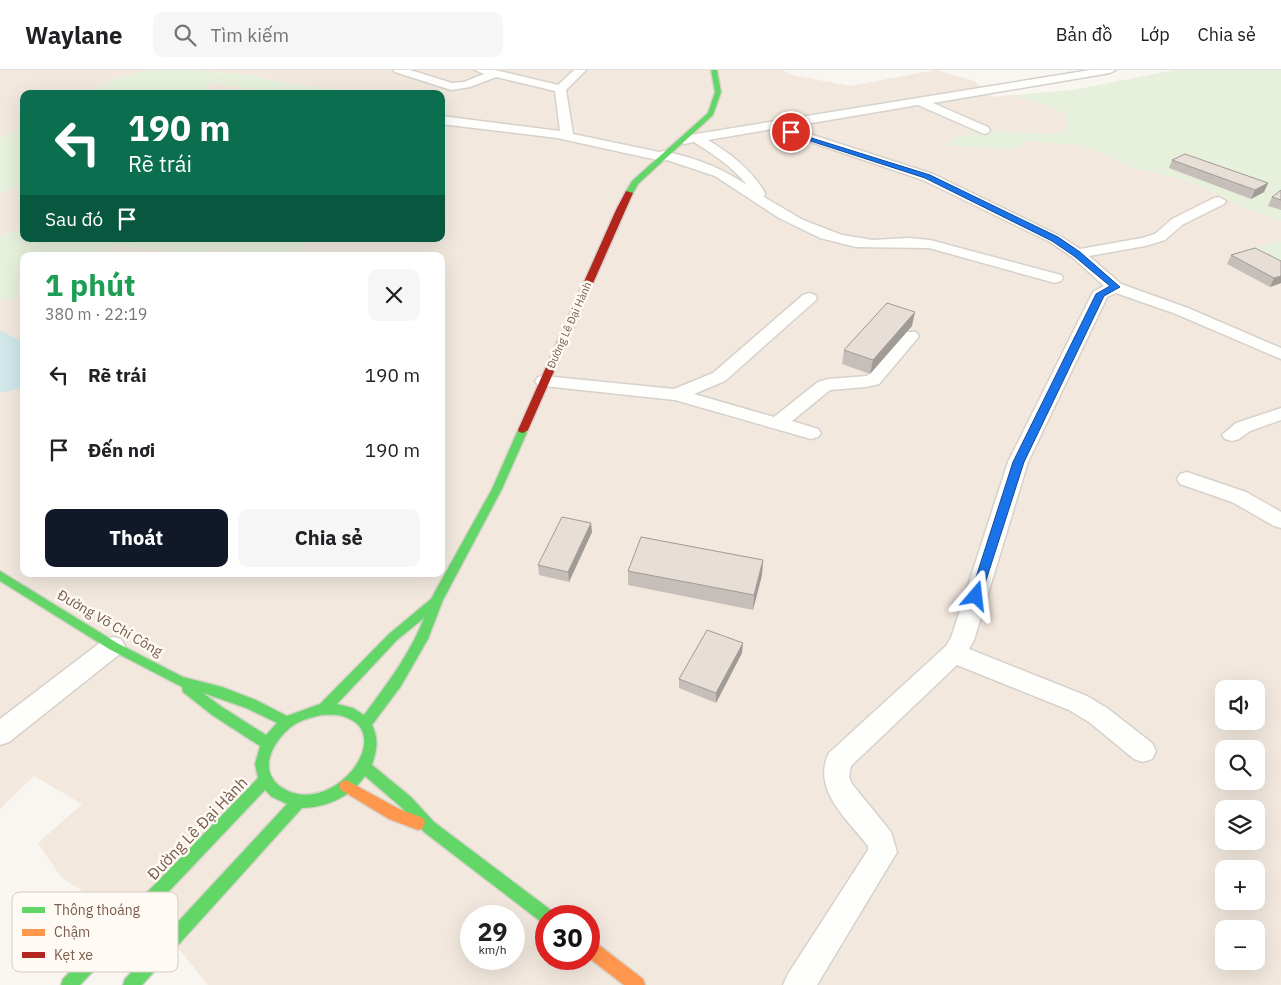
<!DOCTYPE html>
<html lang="vi">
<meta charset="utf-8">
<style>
body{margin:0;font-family:"IBM Plex Sans",sans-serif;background:#f6f6f6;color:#202124;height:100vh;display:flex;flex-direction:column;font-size:19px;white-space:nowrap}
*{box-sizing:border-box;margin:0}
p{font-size:16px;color:#757577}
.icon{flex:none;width:28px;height:28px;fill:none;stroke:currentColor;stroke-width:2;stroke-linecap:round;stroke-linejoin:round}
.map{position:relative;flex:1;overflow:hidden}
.side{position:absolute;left:20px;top:182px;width:425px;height:325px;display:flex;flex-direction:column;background:#fff;border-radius:10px;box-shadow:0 5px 20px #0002}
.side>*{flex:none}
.banner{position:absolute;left:20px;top:20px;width:425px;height:152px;border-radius:10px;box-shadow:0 5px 20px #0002;background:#0b6e4f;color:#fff;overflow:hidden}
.controls{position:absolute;left:1215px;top:610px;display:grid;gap:10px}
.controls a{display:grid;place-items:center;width:50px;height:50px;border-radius:10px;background:#fff;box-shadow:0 5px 20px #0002;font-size:25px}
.speed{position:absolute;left:460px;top:835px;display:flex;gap:10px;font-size:25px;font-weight:700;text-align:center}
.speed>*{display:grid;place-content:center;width:65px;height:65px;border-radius:50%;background:#fff;box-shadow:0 5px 20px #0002;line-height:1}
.speed small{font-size:12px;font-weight:400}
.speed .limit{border:8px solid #d22;background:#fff;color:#111}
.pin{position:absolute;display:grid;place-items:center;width:42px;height:42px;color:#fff;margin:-21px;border:2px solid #fff;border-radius:50%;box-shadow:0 1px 5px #0007}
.me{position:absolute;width:55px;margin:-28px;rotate:17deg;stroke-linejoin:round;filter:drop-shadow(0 0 4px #0008)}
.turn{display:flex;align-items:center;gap:18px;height:105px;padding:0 25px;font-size:22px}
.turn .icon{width:65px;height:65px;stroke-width:2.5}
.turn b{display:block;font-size:35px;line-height:42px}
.then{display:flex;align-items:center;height:48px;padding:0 25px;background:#0003;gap:10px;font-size:19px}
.round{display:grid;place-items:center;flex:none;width:52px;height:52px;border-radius:10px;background:#f6f6f6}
.headline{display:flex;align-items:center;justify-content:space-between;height:85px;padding:0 25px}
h1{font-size:30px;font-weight:700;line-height:38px;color:#1e9e55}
.button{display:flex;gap:10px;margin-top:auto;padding:10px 25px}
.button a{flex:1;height:58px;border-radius:10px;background:#111827;color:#fff;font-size:20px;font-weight:700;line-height:58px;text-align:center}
.button a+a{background:#f6f6f6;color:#202124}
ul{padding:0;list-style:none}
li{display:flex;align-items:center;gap:15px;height:75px;padding:0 25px}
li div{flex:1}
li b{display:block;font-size:19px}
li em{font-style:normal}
header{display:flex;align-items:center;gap:30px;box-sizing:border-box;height:70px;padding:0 25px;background:#fff;border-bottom:1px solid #e0e0e0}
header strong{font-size:24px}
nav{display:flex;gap:28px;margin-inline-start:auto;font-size:18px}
.search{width:350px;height:45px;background:#f6f6f6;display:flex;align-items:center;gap:12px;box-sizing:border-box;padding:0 18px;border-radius:10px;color:#757577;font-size:19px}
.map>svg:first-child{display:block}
.residential{fill:#f2e8de;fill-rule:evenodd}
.green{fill:#e7f0db}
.water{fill:#d0e8ea}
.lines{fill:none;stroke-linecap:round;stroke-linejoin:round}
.street-casing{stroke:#d7d1cb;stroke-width:3}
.fast-casing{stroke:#d9d2cb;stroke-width:3}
.slow-casing{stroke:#d9d2cb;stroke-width:3}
.jam-casing{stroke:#d9d2cb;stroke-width:3}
.street{fill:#fefefd;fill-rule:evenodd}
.fast{fill:#63d668;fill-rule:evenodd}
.slow{fill:#ff974d;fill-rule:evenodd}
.jam{fill:#b3261e;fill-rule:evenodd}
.wall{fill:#c6bfb9}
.shaded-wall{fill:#a19b96}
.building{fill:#e6ded7;stroke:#a19b96}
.route{fill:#1a73e8;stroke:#114b97}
.labels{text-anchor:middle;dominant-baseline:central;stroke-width:5;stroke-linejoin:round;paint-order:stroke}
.far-street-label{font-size:11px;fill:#7a5c4d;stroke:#fffaf3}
.street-label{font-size:14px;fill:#7a5c4d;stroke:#fffaf3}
.near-street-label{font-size:16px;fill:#7a5c4d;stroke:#fffaf3}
.key{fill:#fffaf3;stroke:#d7cbc1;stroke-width:1}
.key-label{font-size:14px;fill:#7a5c4d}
</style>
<header>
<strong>Waylane</strong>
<div class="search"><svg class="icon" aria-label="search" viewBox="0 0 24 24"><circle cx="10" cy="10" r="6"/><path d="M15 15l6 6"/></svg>Tìm kiếm</div>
<nav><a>Bản đồ</a><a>Lớp</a><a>Chia sẻ</a></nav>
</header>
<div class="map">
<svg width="1281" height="915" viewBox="0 0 1281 915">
<rect width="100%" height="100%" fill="#f9f5f0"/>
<!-- residential -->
<path class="residential" d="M0 0H148L110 10 86 24H24V57L0 69Z
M192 0H783L792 5 850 16 936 0 975 11 992 27 1012 25 1051 37 1066 44 1067 53 1065 61 1046 64 999 61 978 65 946 75 993 79 1027 71 1076 75 1097 81 1132 98 1182 109 1225 127 1244 138 1281 151V171L1249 179 1281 198V915H208L179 879 143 848 98 831 61 807 38 773 82 734 34 706 0 739V229L3 231 24 226V504H441V186H288L301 184 304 172 291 169H441V24H359L280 12 250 5ZM1224 619H1256V651H1224ZM1224 679H1256V711H1224ZM1224 739H1256V771H1224ZM1224 799H1256V831H1224ZM471 846H514V889H471ZM546 846H589V889H546ZM1224 859H1256V891H1224Z
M214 13 279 24H194Z
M24 113V159L0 166V124Z
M123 175 194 186 220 179 258 186H86Z"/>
<!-- green -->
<path class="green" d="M148 0H192L250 5 280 12 359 24H279L214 13 194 24H86L110 10Z
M1175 0H1281V151L1244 138 1225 127 1182 109 1132 98 1097 81 1076 75 1027 71 1016 78 993 79 945 75 955 67 999 61 1046 64 1065 61 1067 53 1066 44 1051 37 1012 25 1073 20Z
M24 57V113L0 124V69Z
M24 159V169H291L304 171 301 184 258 186 220 179 194 186 123 175 86 186H24V226L3 231 0 229V166Z
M1281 171V198L1253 193 1248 179Z"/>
<!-- water -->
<path class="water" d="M0 260 24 273V317L3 323 0 321Z"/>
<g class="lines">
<defs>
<path id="street" d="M393 0H410L452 13 464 12 484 4 475 0H495L558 15 574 0H586L566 20 573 64 659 82 664 81C697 89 718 96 747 115 733 97 713 84 694 72L684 74 678 70 684 66 1090 0H1116L1110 3 933 33 988 57 990 60 988 63 984 64 918 35 788 57 933 104 1060 166 1080 179 1142 168 1155 164 1172 149 1214 128 1219 127 1226 131 1224 134 1182 155 1165 170 1145 176 1089 186 1121 214 1188 238 1281 278V289L1176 244 1116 223 1107 227 1028 392 974 570 969 579 1087 626 1107 638 1152 673 1156 681 1152 689 1143 692 1134 689 1089 652 1069 640 957 595 851 696 849 707 852 714 891 762 897 782 817 915H783L788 904 868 780V776C847 749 811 719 829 683L946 576 951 568 1008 392 1092 224 1094 221 1104 216 1072 187 1050 172 923 110 772 59 708 70C731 84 751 99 765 123L764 127 803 150 842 165 873 170 908 168 930 170 1061 205 1063 208 1061 211 1055 213 929 178 856 177 820 168 779 148 715 106 667 90 662 91 557 68 441 54V46L560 61 555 21 496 7 470 17 451 20 395 2Z
M809 223 815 225 817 228 815 231 725 311 694 324 774 347 818 312 829 309 867 306 904 262H916L919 266 916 270 879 314 866 317 830 320 792 351 818 359 821 363 818 367 811 369 675 330 544 316 538 315 535 311 538 307 544 306 674 319 713 303 803 225Z
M1281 338V350L1250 361 1239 369 1232 371 1225 369 1222 365 1236 353Z
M1187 402 1246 422 1281 442V458L1274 456 1232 432 1180 414 1177 409 1180 404Z
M113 567 121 569 125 576 121 583 9 672 0 675V649L105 569Z"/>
<path id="fast" d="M711 0H717L721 22 713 45 638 114 632 125H626L625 123 632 111 708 43 715 22Z
M523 357 528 360 502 419 443 530 428 569 401 616 372 655C379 669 377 680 372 695L411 727 434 752 552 841 554 846H546V854L540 851 424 762 401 737 365 706C352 726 326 738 302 738L142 915H123L125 909 287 734 272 727 265 720 80 915H61L63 909 258 708 255 694 260 676 212 645 183 622 182 617 109 579 0 511V501L117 573 183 607 222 617 256 630 287 646 320 634 389 564 431 529 492 419 518 360ZM424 548C410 584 387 614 364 645L353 638 337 634 397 570ZM203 623 246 638 277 653 266 665 222 637ZM322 645C329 645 338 644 345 647 396 664 335 745 286 720 253 703 274 667 297 653 305 649 313 647 322 645Z"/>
<path id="slow" d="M346 710 399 739 423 748 425 753 423 758 418 760 389 749 341 720 339 716 341 712Z
M589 870 595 872 643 909 645 915H624L589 888Z"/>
<path id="jam" d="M626 121 633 123 528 360 523 363 519 362 518 360 616 140Z"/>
</defs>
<!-- street casing -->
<use href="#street" class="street-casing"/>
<!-- fast casing -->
<use href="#fast" class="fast-casing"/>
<!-- slow casing -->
<use href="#slow" class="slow-casing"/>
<!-- jam casing -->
<use href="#jam" class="jam-casing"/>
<!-- street -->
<use href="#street" class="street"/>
<!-- fast -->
<use href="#fast" class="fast"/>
<!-- slow -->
<use href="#slow" class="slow"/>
<!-- jam -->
<use href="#jam" class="jam"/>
</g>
<!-- wall -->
<path class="wall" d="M1172 90 1268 113 1264 122 1251 129 1169 98Z
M1281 120V140L1268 136 1272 127Z
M1231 185 1281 191V213L1270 217 1227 194Z
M912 256 870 304 842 294 844 280Z
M592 462 569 512 539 505 538 495Z
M763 490 762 505 753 540 628 515V501Z
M742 583 716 633 679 618V609Z"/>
<!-- shaded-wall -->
<path class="shaded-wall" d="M1268 113 1264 122 1251 129 1255 120Z
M1281 206V213L1270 217 1274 208Z
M915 242 912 256 870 304 873 290Z
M591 453 592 462 569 512 568 502Z
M763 490 762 505 753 540 754 525Z
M743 573 742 583 716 633V623Z"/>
<!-- building -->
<path class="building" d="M1185 84 1268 113 1255 120 1172 90Z
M1281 120V130L1272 127Z
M1255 178 1281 191V206L1274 208 1231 185Z
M887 233 915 242 873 290 844 280Z
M562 447 591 453 568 502 538 495Z
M641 467 763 490 754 525 628 501Z
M707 560 743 573 716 623 679 609Z"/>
<!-- route -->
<path class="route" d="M789 61 930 105 1058 167 1080 182 1120 217 1104 226 1024 392 980 529H972L970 526 1013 392 1096 224 1110 216 1074 186 1052 171 925 108 789 64Z"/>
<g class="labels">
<!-- far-street labels -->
<g class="far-street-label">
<text transform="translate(569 255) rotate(-66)">Đường Lê Đại Hành</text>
</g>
<!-- street labels -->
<g class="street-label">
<text transform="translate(110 553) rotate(30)">Đường Võ Chí Công</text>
</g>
<!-- near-street labels -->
<g class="near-street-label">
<text transform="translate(197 758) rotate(-46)">Đường Lê Đại Hành</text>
</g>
</g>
<!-- legend -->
<rect x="12" y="822" width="166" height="80" rx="8" class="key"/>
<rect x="22" y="837" width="23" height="6" fill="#63d668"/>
<rect x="22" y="859" width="23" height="7" fill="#ff974d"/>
<rect x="22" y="882" width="23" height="6" fill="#b3261e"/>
<g class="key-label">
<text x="54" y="845">Thông thoáng</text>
<text x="54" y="867">Chậm</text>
<text x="54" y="890">Kẹt xe</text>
</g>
</svg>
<div class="controls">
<a><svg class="icon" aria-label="sound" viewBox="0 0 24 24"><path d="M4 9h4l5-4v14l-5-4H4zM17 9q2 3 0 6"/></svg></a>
<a><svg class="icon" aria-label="search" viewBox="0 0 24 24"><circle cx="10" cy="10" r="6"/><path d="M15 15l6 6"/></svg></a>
<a><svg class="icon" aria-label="layers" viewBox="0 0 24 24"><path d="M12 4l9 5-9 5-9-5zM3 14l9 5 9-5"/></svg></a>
<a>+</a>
<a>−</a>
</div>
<div class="speed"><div>29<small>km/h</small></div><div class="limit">30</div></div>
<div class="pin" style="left:791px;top:62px;background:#d93025"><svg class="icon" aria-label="arrive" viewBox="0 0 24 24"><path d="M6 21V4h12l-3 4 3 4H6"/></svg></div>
<svg class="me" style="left:976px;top:526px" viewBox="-20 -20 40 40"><path d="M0-17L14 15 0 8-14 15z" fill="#1a73e8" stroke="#fff" stroke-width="4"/></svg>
<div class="banner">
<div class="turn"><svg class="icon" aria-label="left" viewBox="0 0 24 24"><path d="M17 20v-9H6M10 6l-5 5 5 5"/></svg><div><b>190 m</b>Rẽ trái</div></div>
<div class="then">Sau đó<svg class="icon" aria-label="arrive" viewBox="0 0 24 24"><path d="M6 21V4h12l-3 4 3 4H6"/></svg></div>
</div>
<section class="side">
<div class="headline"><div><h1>1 phút</h1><p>380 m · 22:19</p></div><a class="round"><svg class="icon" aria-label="close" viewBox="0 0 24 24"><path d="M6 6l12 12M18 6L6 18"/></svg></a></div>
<ul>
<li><svg class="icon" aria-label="left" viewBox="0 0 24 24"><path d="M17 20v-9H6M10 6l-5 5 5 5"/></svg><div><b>Rẽ trái</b></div><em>190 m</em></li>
<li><svg class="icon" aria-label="arrive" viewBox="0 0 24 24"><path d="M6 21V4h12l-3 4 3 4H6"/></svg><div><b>Đến nơi</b></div><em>190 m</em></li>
</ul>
<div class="button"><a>Thoát</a><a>Chia sẻ</a></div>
</section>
</div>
